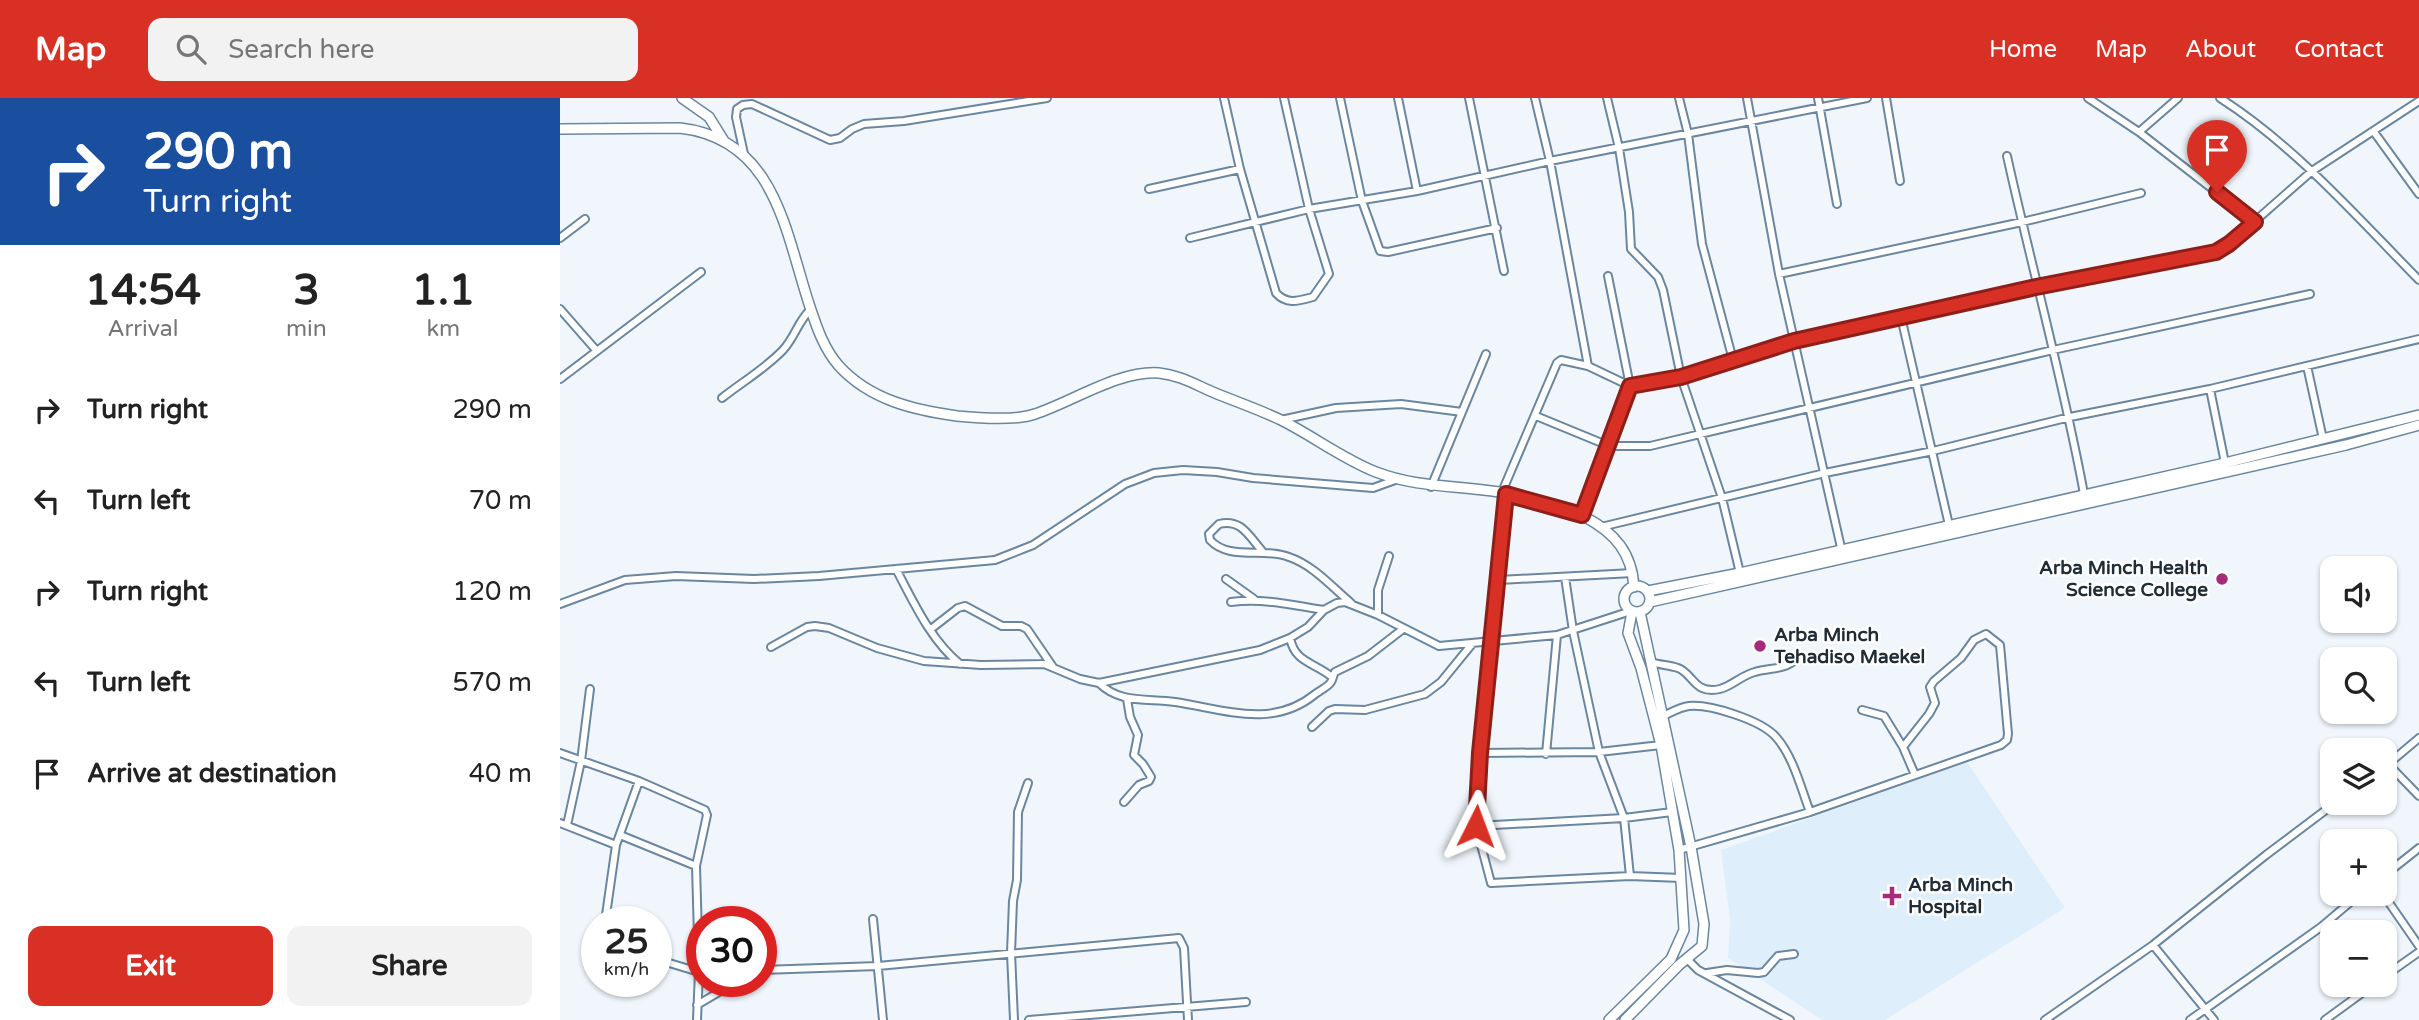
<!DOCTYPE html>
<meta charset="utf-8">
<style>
body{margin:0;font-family:"Varela Round",sans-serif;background:#f2f2f2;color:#222;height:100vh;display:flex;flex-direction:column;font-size:26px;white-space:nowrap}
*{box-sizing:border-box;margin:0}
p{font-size:23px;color:#767676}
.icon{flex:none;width:38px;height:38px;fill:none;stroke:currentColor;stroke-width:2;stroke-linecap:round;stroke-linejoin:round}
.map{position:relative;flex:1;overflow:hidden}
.panel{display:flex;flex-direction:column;background:#fff;width:560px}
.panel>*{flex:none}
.hud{background:#1a4fa0;color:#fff;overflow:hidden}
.controls{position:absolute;left:1760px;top:458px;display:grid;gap:14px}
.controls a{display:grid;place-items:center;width:77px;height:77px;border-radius:14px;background:#fff;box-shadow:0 2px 5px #0004;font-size:35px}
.speed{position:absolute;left:21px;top:808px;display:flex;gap:14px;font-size:35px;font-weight:700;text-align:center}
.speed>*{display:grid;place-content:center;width:91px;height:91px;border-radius:50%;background:#fff;box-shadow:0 2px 5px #0004;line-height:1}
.speed small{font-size:18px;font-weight:400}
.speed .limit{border:10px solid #d22;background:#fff;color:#111}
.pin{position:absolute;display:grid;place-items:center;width:60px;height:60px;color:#fff;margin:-72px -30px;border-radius:50% 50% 50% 0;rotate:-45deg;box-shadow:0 0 7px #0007}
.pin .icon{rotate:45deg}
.me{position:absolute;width:77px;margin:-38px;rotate:3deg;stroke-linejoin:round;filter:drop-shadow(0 0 5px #0008)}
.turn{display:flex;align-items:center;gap:24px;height:147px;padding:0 28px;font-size:32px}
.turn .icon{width:91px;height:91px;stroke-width:2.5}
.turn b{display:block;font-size:49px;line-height:60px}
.eta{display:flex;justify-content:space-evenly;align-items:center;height:119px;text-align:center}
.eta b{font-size:42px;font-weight:800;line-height:49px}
.button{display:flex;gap:14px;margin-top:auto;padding:14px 28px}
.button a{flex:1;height:80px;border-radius:14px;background:#d93025;color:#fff;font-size:28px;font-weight:800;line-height:80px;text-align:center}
.button a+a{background:#f2f2f2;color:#222}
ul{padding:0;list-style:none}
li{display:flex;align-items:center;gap:21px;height:91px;padding:0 28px}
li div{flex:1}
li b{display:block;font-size:26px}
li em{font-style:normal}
header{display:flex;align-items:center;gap:42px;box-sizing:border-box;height:98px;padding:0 35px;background:#d93025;color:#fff}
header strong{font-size:33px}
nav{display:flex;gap:38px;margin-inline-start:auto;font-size:24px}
.search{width:490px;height:63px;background:#f2f2f2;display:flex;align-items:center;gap:18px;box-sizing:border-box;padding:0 24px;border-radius:14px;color:#767676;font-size:26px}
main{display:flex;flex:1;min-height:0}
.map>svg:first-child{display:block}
.built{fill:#dfeefb}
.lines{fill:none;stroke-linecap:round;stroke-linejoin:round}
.street-casing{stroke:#6b869f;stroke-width:10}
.secondary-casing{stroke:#6b869f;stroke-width:12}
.street{stroke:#fff;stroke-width:6}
.secondary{stroke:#fff;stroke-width:9}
.route-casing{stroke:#8d1f18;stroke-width:18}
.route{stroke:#d93025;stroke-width:12}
.poi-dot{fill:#a72a7b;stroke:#fff;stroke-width:2.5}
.labels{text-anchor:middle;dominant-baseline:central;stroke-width:5;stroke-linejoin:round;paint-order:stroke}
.poi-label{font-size:19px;font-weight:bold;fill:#202c36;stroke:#fff;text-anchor:start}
</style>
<header>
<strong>Map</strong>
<div class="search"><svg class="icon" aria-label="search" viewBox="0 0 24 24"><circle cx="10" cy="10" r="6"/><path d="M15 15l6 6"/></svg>Search here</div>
<nav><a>Home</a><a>Map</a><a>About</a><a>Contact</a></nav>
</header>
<main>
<section class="panel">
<div class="hud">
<div class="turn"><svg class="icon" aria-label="right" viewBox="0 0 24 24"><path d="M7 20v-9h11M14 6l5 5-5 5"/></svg><div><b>290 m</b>Turn right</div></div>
</div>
<div class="eta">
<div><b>14:54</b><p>Arrival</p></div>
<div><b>3</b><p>min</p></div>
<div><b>1.1</b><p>km</p></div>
</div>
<ul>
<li><svg class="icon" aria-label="right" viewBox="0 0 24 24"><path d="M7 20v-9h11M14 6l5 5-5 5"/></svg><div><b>Turn right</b></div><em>290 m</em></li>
<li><svg class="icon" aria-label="left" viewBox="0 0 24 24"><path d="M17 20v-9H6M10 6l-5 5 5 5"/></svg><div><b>Turn left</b></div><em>70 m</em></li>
<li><svg class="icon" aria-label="right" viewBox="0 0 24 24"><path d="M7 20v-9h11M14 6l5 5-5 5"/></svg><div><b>Turn right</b></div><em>120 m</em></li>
<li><svg class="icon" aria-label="left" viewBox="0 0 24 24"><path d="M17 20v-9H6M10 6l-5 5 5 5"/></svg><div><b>Turn left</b></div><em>570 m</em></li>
<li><svg class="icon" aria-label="arrive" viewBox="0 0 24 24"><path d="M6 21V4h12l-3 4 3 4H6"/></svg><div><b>Arrive at destination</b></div><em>40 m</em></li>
</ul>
<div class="button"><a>Exit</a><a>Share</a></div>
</section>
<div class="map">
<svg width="1859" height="922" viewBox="0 0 1859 922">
<rect width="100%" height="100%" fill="#f0f6fc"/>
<!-- built -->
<path class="built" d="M1407 664 1505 810 1325 922H1262L1168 860 1170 821 1161 752Z"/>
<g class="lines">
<defs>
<path id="street" d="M664 0 680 71 716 195C727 207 738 203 753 199L769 176 749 111 724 0
M780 0 802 103 820 153 828 154 937 130
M838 0 857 93
M909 0 944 173
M975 0 990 63 1028 268
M1047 0 1059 50 1069 114 1071 151 1098 179 1103 192 1121 279 1162 400 1180 475
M1119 0 1128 36 1142 146 1173 262
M1187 0 1219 176 1282 454
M1258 0 1277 106
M1326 0 1340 83
M1528 0 1579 34 1695 124
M1660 0C1735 48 1796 118 1859 182
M1579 34 1618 0
M1814 34 1859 96
M184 56 176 19 177 11 183 7 192 6 270 42 280 40 292 31 304 26 344 23 487 0
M1447 58C1472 171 1503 282 1524 396
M589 91 680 71
M0 140 25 121
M630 140 749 111 857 93 990 63 1307 0
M1219 176 1462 124 1581 95
M0 211 36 252
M1341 219 1389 427
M1747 268 1763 341
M0 281 141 174
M1650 291 1665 365
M162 300C181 285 206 270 223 252 235 239 238 223 251 211
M976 318 1049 348H1090L1493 252 1750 196
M721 322 776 310 841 306 902 314
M871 389 926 256
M942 394 997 265 1001 262 1028 268 1070 288 1121 279 1235 243 1476 189 1656 154 1669 146 1752 73 1859 3
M946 396 920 655 916 728 931 785 1070 778 1121 780
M1022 417 1070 288 1048 178
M1041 429 1265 375 1373 353 1510 319 1650 291 1859 241
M703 454C690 440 682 420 659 426L649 436 650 442C669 463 704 449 729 459 753 467 772 489 791 505
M336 471C353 503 371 543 400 566
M1005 479 1013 533 1039 654 1064 720 1070 778
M666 481 694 501
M939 482 1073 475
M671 504C704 500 732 507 764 512
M0 506 65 482 116 478 194 481 259 478 435 462 473 447 565 386 594 375 623 372 657 374 693 380 813 390 838 381
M818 517V492L829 458
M371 531 398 510 405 508 442 528H461L467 531 493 569
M730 540C735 565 754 564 772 579
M211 549 247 529 255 528 269 530 317 550 364 563 421 567 484 566 520 581 539 585 700 552 730 540 748 529 764 512 777 505 785 504 818 517 879 548 997 537 1071 513
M1091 564C1100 567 1109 567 1118 570 1133 575 1134 597 1160 591 1172 588 1182 577 1195 574 1210 569 1223 573 1236 561
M539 585C560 606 587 600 615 604 663 611 712 631 754 597 759 593 768 589 771 584 773 581 773 577 775 574L808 558 843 531
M1302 612 1324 618 1343 649 1355 677
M1103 618C1110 615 1120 609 1129 608 1150 606 1201 622 1216 639 1233 658 1241 690 1250 714
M752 629 769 613 775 611 805 612 865 596 881 584 912 546
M0 655 79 683 145 712 147 717 136 768 139 874 137 922
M920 655 1039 654 1101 647
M986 656 997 537
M1828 666 1859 698
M1827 667 1859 640
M564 704 579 687 589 683 591 679 583 666 574 657 578 637 570 619 567 601
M0 725 56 747
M7 727 21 663 30 591
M916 728 1064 720 1112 714
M60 737 136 768
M1119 752 1250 714 1441 647 1447 642 1448 636 1440 547 1426 536 1414 542 1401 560 1374 583 1370 589 1375 605 1369 616 1343 649
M1825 777 1859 750
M1823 796 1859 848
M313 821 323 922
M45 824 56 747 79 683
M1593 847 1654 922
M96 861 139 874
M1127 861 1138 872 1230 922
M201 872 318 868 619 840 624 850 628 922
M1147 875 1167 872 1198 875 1204 874 1218 858 1234 856
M1825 878 1859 854
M137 907 176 884
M454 922 451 855 453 803 457 782 458 714 468 685
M469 922 686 904
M1485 922 1593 847 1706 757 1775 705
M1630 922 1761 829 1800 796
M1765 922 1813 887"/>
<path id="secondary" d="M122 0 149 19 164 43
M0 31 120 30C216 41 225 134 250 209 257 230 264 251 279 268 310 302 354 312 397 318 418 320 456 323 475 316 512 304 559 272 599 275 620 277 636 287 655 295 677 304 700 312 721 322 753 338 783 361 816 374 858 390 896 387 939 394 955 397 970 403 985 407 998 410 1014 413 1025 419 1055 435 1072 455 1074 489
M1064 501a13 13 0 1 1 26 0a13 13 0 1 1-26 0Z
M1088 493 1180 475 1665 365 1859 317
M1090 504 1786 347 1859 327
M1049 922 1111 861 1124 832 1119 752 1101 647 1081 570 1068 535 1072 514
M1065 922 1119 867 1142 848 1144 826 1131 749 1080 514"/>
</defs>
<!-- street casing -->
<use href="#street" class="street-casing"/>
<!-- secondary casing -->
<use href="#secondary" class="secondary-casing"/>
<!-- street -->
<use href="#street" class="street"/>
<!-- secondary -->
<use href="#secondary" class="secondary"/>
</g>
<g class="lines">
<defs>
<path id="route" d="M916 728 920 655 946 396 1022 417 1070 288 1121 279 1234 243 1476 189 1656 154 1669 146 1695 124 1657 94"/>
</defs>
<!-- route casing -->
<use href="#route" class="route-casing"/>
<!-- route -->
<use href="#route" class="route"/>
</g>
<!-- markers -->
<g class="poi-dot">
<circle cx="1662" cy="481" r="7"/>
<circle cx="1200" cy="548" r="7"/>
<path d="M1328.5 787.5h7v7h7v7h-7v7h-7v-7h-7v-7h7z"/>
</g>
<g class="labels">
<!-- poi labels -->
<g class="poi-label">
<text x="1648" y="470" text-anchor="end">Arba Minch Health<tspan x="1648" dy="22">Science College</tspan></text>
<text x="1214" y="537">Arba Minch<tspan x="1214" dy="22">Tehadiso Maekel</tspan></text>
<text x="1348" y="787">Arba Minch<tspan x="1348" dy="22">Hospital</tspan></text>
</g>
</g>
</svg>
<div class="controls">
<a><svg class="icon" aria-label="sound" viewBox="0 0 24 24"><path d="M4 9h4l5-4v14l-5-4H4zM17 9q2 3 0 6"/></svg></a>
<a><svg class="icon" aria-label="search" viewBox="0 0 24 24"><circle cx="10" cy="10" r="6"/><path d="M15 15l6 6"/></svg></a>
<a><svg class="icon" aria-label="layers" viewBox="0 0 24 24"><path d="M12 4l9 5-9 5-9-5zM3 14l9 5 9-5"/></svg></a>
<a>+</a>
<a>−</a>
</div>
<div class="speed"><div>25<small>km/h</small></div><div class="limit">30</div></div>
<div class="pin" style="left:1657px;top:94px;background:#d93025"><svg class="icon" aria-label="arrive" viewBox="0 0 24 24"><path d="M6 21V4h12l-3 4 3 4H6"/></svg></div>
<svg class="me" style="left:916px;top:728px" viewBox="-20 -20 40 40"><path d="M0-17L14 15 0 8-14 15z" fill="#d93025" stroke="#fff" stroke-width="4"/></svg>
</div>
</main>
